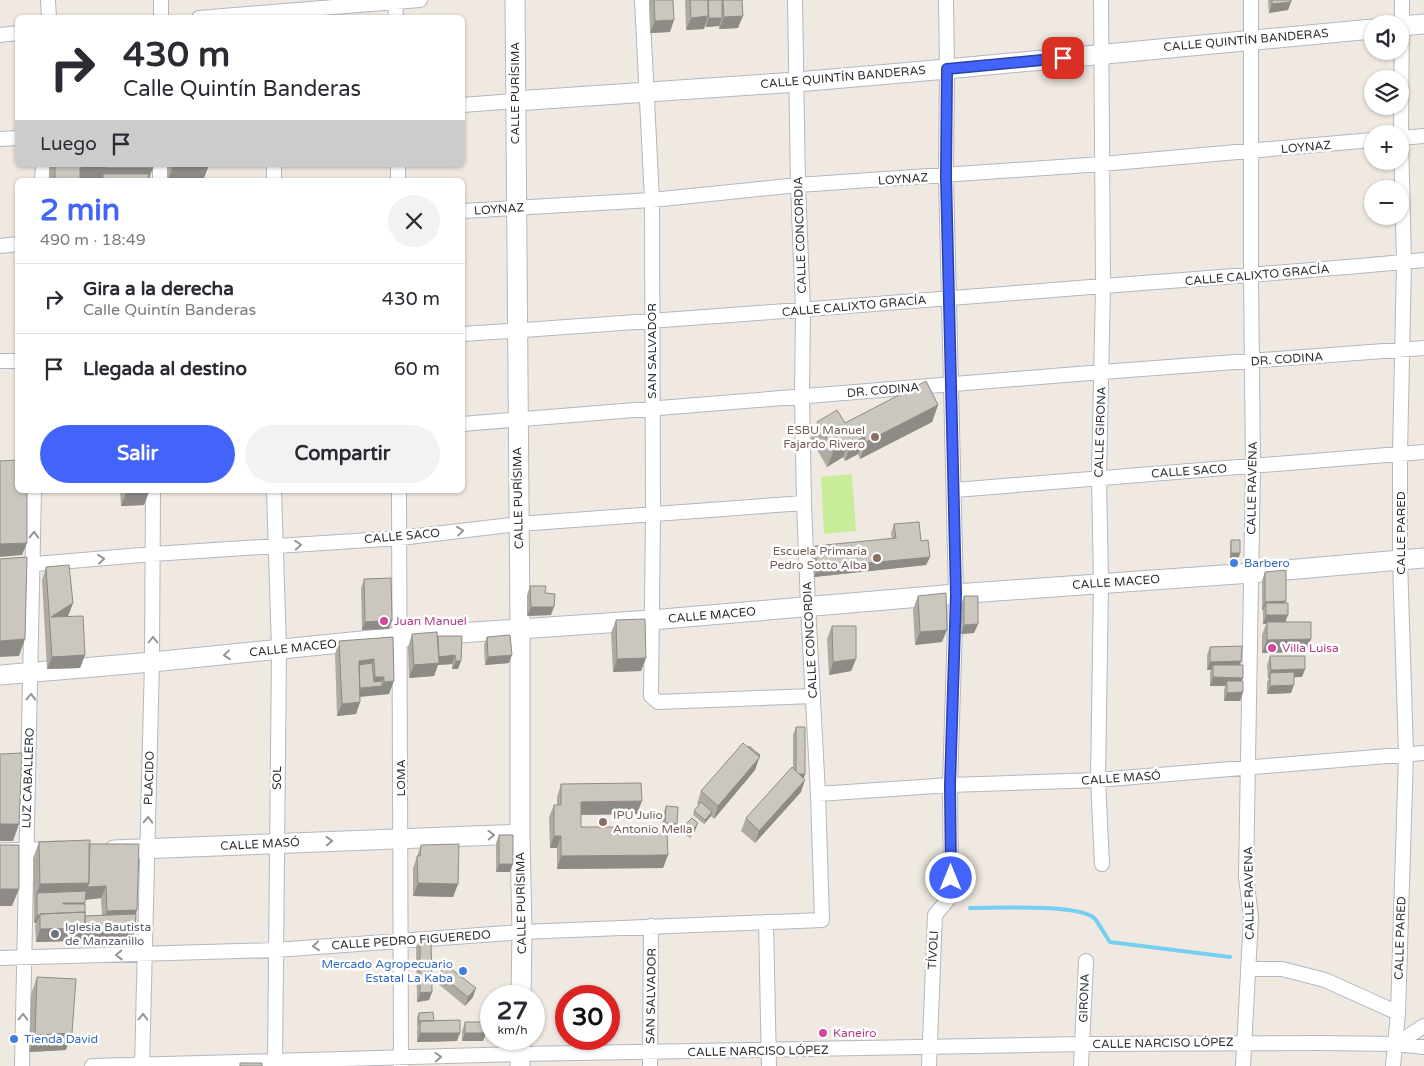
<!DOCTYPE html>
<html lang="es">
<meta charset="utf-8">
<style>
body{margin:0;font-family:"Varela Round",sans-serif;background:#f2f2f3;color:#2b2b33;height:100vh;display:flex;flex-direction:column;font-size:19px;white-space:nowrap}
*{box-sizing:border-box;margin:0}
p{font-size:16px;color:#7c7c81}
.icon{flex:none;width:28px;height:28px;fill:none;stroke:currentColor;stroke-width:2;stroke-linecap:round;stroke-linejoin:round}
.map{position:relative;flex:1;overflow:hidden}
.drawer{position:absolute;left:15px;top:178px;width:450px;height:315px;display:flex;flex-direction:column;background:#fff;border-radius:8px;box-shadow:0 1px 4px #0004}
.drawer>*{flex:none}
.hud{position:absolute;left:15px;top:15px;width:450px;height:152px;border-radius:8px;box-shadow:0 1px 4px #0004;background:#fff;color:#2b2b33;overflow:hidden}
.buttons{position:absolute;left:1364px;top:15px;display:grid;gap:10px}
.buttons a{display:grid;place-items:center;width:45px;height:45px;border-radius:50%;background:#fff;box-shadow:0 1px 4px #0004;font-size:25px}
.speed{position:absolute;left:480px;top:985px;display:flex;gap:10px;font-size:25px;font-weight:700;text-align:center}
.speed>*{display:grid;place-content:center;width:65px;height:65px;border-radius:50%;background:#fff;box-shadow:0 1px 4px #0004;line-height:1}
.speed small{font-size:12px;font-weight:400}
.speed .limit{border:8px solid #d22;background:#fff;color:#111}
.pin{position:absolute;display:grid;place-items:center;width:42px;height:42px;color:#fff;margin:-21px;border-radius:10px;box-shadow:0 2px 8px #0006}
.me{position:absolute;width:55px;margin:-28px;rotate:0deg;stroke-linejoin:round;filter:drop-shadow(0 0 4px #0008)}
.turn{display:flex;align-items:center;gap:18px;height:105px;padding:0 25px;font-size:22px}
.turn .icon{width:65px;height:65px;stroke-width:2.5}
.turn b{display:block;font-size:35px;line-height:42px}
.then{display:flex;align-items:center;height:48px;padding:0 25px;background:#0003;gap:10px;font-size:19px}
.round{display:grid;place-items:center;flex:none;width:52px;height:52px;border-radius:26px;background:#f2f2f3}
.head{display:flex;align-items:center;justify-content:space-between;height:85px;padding:0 25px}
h1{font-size:30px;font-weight:700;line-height:38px;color:#4264fb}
.primary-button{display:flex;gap:10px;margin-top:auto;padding:10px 25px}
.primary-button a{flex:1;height:58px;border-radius:30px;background:#4264fb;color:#fff;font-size:20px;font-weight:700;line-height:58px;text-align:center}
.primary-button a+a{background:#f2f2f3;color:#2b2b33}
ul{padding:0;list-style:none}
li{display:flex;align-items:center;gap:15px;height:70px;padding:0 25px;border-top:1px solid #e1e1e2}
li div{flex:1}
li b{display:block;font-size:19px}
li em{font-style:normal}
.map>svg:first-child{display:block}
.pitch{fill:#c9ec9a}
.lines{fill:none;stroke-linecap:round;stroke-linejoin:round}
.stream{stroke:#75cff0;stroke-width:4}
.street-casing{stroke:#b4b7c1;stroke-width:16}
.secondary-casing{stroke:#b4b7c1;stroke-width:21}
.street{stroke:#fff;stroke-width:14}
.secondary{stroke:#fff;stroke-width:19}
.wall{fill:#afaba4;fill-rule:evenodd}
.shaded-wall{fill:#8e8b86}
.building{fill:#cbc7bf;stroke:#8e8b86}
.oneway{stroke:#969696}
.route-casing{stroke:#2b41a3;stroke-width:12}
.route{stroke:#4264fb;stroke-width:9}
.education-dot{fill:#8d6e63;stroke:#fff;stroke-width:2}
.shop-dot{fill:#3f7fe0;stroke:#fff;stroke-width:2}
.hotel-dot{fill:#d1479c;stroke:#fff;stroke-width:2}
.worship-dot{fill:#6b7280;stroke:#fff;stroke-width:2}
.labels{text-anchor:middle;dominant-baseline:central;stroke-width:5;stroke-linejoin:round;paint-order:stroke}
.street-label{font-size:12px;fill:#2e2e2e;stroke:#fff}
.education-label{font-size:12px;fill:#785e54;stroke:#fff;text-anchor:end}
.shop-label{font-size:12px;fill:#366cbe;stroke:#fff;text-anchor:start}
.hotel-label{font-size:12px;fill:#b23c85;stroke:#fff;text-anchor:start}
.worship-label{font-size:12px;fill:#5b616d;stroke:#fff;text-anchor:start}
</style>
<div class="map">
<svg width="1424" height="1066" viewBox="0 0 1424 1066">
<rect width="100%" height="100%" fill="#efe9e1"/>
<!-- pitch -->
<path class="pitch" d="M852 474 856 531 824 534 821 477Z"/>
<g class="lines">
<!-- stream -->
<path class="stream" d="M970 908C996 908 1073 904 1093 917 1096 918 1106 937 1110 942L1230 957"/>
<defs>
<path id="street" d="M48 0 49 18
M395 0 396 18
M642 0 652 200 653 513 651 696 658 702 812 696
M1101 0 1103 286 1099 477 1101 583 1098 780 1102 864
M161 18V0
M199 18 420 0
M0 35 18 33
M462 105 515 101
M1400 138 1424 136
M0 139 18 138
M274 165V180
M42 180 43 165
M160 180V165
M398 180V165
M462 211 652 200 798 185 1102 164 1372 140
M0 246 18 244
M462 334C651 322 839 307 1028 292 1160 281 1292 273 1424 260
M0 361H18
M462 424 1102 372 1424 348
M274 490 279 649 275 1066
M399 490 401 1066
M955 490 1424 452
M0 567 153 554 400 538 519 524 804 503
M818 794 950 785 1098 780 1424 753
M766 922 769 1066
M0 958 276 950 522 932 822 920 818 794 808 606 804 503 802 397 803 310 798 185 795 0
M1249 969H1282L1325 980 1398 1013
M1396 1044 1424 1026
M22 1066 34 490
M92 1066 520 1054 1082 1044 1318 1043 1396 1044 1424 1047
M142 1066 152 662 153 490
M650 1066 651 926
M929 1066 935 915 951 896 950 785 956 594 946 176 947 69 946 0
M1081 1066 1086 961
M1243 1066 1251 917 1246 877 1253 467 1251 276V0
M1393 1066 1398 1013 1406 754 1400 560V454L1404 262 1401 138 1402 0"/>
<path id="secondary" d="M515 0 520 628V834L522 932 521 996
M1400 26 1424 24
M515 101 797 82 947 69 1372 29
M0 675 152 662 401 637 651 620 956 594 1251 573 1424 558
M114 850 520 834
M0 853 61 851
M520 1066V1039"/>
</defs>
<!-- street casing -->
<use href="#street" class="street-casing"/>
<!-- secondary casing -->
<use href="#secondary" class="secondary-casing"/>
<!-- street -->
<use href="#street" class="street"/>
<!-- secondary -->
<use href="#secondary" class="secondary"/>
</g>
<!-- wall -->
<path class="wall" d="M649 0H673L670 32 650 33Z
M685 0H742L738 28 719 29V26L706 27 705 24 704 29 686 30Z
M1268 0H1291L1288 10 1269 13Z
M49 165H153V168L149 179 153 180H49Z
M167 165H209L203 180H167Z
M938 405 932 422 860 459 858 454 845 461 843 457 827 467 811 439 817 422 845 423Z
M120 490H149L144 505 121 506Z
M894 524 921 541 930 557 926 565 814 577 812 555 815 546 892 539 891 533Z
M1231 540 1239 557 1230 558V545Z
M46 567 73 603 68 616H67L85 655 80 668 47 669 42 580Z
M1265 572 1286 601 1285 603 1286 622 1311 639 1307 652 1262 653V635L1266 624H1263V610H1262V580Z
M364 579 392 620 389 629 362 630 361 588Z
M530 586 545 593 551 615 527 616V595Z
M918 596 942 642 915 645 913 609Z
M964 596 978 624 974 633 961 634V605Z
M616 620 646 658 641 671 613 672 611 633Z
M832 626 856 659 851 671 829 675 827 639Z
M412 634 438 636H462L458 669H452V664L438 665 434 676 409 678 408 647Z
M393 637 389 694 360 697V702L356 714 337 716 335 654 339 641Z
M487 637 509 663 485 665 484 645Z
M1210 647 1241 661 1240 665 1243 692 1240 701H1224V690L1225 686H1210V673L1211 670H1207V655Z
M1270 656 1305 669 1302 677H1294L1291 693 1267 694V682L1269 678H1268L1267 665Z
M796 727 805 774 801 792 755 843 741 831 746 818 793 769V735Z
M748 747 760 755 755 770 714 819 711 816 704 824 693 815 694 811 699 805 697 804 701 791Z
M561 784 637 814 581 815V827L617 833 668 855 663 868 557 869V848H550L549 817 554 805H557V797Z
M666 806 677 824 674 832 662 831 663 815Z
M686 824 695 831 690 838 683 833Z
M499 835 510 872H496V843Z
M39 842 89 844 137 910 136 914 135 931 132 939 36 942 35 926 36 923H34L33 858ZM101 898 102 915 85 916V900Z
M421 845 458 884 453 897 413 896V868Z
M420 938 432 992 429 1000 417 1002 416 947Z
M439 974 473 997 465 1006 436 982Z
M37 977 66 1050 29 1052 31 994Z
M419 1013 434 1021 457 1041 417 1042V1030L418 1027H417V1017Z
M465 1022 486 1033 483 1041H462V1031Z"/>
<!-- shaded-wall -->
<path class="shaded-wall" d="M1291 2 1288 10 1269 13 1272 4Z
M708 16 704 29 686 30 691 18Z
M743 16 738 28 719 29 724 17Z
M709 18H722L719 26 706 27Z
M674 20 670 32 650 33 655 21Z
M98 165H106L153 168 148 180 103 174 101 180H76L80 168Z
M183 165H209L203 180H168L173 166Z
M938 405 932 422 860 459 866 442Z
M864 437 858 454 845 461 851 444Z
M849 440 843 457 827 467 834 450Z
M149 492 144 505 121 506 126 493Z
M27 543 22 555 0 557V544Z
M1231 553H1240L1239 557 1230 558Z
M930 557 926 565 814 577 817 568Z
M1286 601 1283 609 1266 603 1263 610H1262L1265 602Z
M73 603 68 616 50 627 51 617Z
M531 607H554L551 615 527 616Z
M1266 615H1288L1285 623 1263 624Z
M392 620 389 629 362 630 365 622Z
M978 624 974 633 961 634 964 625Z
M947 630 942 642 915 645 920 632Z
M25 639 19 656 0 657V641Z
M1311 639 1307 652 1262 653 1267 640Z
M85 655 80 668 47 669 52 657Z
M455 655 452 664 438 665 434 676 409 678 414 665 437 657Z
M512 655 509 663 485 665 488 657Z
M646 658 641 671 613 672 617 659Z
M374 659 369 672 358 673 359 661Z
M856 659 851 671 829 675 833 662Z
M456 661H461L458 669H452Z
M1241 661 1238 669 1213 665 1211 670H1207L1210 662Z
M1305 669 1302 677 1270 678V673L1269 678H1268L1271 670Z
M375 677H384L380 686H382L384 682 394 681 389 694 356 697 359 689 372 687Z
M1213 677 1243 678 1239 686 1227 681 1225 686H1210Z
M1294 685 1291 693 1267 694 1270 686Z
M1243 692 1240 701H1224L1227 693Z
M360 702 356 714 337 716 342 704Z
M760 755 755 770 714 819 718 806Z
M796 774H805L802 782Z
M805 780 801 792 755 843 759 831Z
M642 801 637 814 577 815 581 802Z
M712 812 711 816 704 824 705 820Z
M665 823 677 824 674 832 662 831Z
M698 823 695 831 690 838 693 830Z
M0 824H19L13 841H0Z
M554 836H561L557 848H550Z
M668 855 663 868 557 869 561 856Z
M499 864H513L510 872H496Z
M89 883 106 886 101 898 83 900 37 893 40 884Z
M418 883 458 884 453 897 413 896Z
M0 889H19L12 906H0Z
M63 903H85L82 911 60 912Z
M137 910 133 922 102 923 107 911Z
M37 915H40L36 923H34Z
M85 928 80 941 36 942 40 929Z
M135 931 132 939 80 941 83 932Z
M476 988 473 997 465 1006 468 997Z
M432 992 429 1000 417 1002 420 993Z
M72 1033 66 1050 29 1052 35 1035Z
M420 1033H460L457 1041 417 1042Z
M465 1033H486L483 1041H462Z"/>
<!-- building -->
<path class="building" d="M654 0H673L674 20 655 21Z
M690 0H708V16L691 18Z
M708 0H722V18H709Z
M723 0H742L743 16 724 17Z
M1272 0H1291V2L1272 4Z
M55 165H98L80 168V180H55Z
M106 165H153V168H105Z
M103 174H149L148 178 153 179V180H103Z
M926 381 938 405 866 442 864 437 851 444 849 440 834 450 817 422 837 410 845 423Z
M18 460V490H27V543L0 544V461Z
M125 490H149V492L126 493Z
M919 522 921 541 928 540 930 557 817 568 815 546 896 538 894 524Z
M1231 540H1240V553H1231Z
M27 557 25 639 0 641V559Z
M69 565 73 603 51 617 83 616 85 655 52 657 46 567Z
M1286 570V601L1265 602V572Z
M391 578 392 620 365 622 364 579Z
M530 586H546L545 593 555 594 554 607H531Z
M946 593 947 630 920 632 918 596Z
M964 596H978V624L964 625Z
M1266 603H1288V615H1266Z
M645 619 646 658 617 659 616 620Z
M1267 622H1311V639L1267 640Z
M832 626H856V659L833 662Z
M437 632 439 663 414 665 412 634Z
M510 635 512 655 488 657 487 637Z
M438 636H462L461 661H456L455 655 439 657Z
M393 637 394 681 384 682V677H375L374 659 359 661 360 702 342 704 339 641Z
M1242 646 1241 661 1210 662V647Z
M1270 656H1305V669L1271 670Z
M372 663 374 682 382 681V686L360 688 359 665Z
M1213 665H1243V678L1213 677Z
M1294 672V685L1270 686V673Z
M1227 681H1243V692L1227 693Z
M796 727H805V774H799L796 771Z
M743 743 760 757 718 806 701 791Z
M749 746 760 755 759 756 748 747Z
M22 753 19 824H0V754Z
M792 767 805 780 759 831 746 818Z
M641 783 642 801 581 802V827H617V833H667L668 855 561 856V836H554V805H561V784Z
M701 802 712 812 705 820 694 811Z
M666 806 678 807 677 824 665 823Z
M692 818 698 823 693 830 686 824Z
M499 835H513V864H499Z
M90 840 89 883 40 884 39 842Z
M89 844H139L137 910 107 911 106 886 87 887 89 883Z
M459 844 458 884 418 883 417 856H420L421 845Z
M0 845H19V889H0Z
M86 891 85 903H63V904H85V914V912L40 914V915H37V893Z
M85 912V928L40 929V914Z
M136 914 135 931 83 932 85 928V916Z
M420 938H431L432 992 420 993Z
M446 965 476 988 468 997 439 974Z
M37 977 76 979 72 1033 35 1035Z
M433 1012 434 1021H420V1023H419V1013Z
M460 1020V1033H420V1021Z
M465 1022H486V1033H465Z
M240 1063H262V1066H240Z"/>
<!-- one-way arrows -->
<defs><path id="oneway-chevron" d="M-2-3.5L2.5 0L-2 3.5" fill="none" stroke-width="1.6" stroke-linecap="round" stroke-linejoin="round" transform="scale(1.25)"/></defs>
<g class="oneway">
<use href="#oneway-chevron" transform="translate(460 531) rotate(-6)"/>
<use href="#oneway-chevron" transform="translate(34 535) rotate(-89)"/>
<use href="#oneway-chevron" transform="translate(298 545) rotate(-4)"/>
<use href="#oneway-chevron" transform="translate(101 559) rotate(-6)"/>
<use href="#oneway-chevron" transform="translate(153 640) rotate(-90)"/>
<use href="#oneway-chevron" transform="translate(227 655) rotate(174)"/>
<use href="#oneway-chevron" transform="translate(31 697) rotate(-88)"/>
<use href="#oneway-chevron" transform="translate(148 820) rotate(-88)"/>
<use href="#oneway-chevron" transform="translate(491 835) rotate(-2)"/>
<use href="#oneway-chevron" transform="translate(329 841) rotate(-2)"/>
<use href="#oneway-chevron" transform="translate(316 946) rotate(175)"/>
<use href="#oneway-chevron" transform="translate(119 955) rotate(179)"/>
<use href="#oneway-chevron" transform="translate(23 1017) rotate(-89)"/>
<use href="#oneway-chevron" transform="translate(143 1017) rotate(-88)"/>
<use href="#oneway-chevron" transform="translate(438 1057) rotate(-2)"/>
</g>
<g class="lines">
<defs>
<path id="route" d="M951 878 950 785 956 594 946 176 947 69 1063 58"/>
</defs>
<!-- route casing -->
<use href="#route" class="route-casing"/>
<!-- route -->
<use href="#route" class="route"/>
</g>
<!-- markers -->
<g class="education-dot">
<circle cx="875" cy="437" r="5"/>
<circle cx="877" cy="558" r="5"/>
<circle cx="603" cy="822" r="5"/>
</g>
<g class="shop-dot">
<circle cx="1234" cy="563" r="5"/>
<circle cx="463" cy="971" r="5"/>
<circle cx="14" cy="1039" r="5"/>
</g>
<g class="hotel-dot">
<circle cx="384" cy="621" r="5"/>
<circle cx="1272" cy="648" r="5"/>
<circle cx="823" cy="1033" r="5"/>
</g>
<circle class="worship-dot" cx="55" cy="934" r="5"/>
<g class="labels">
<!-- street labels -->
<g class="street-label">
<text transform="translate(1246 40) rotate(-5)">CALLE QUINTÍN BANDERAS</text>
<text transform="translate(843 77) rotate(-5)">CALLE QUINTÍN BANDERAS</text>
<text transform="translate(515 93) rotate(-90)">CALLE PURÍSIMA</text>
<text transform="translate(1306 147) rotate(-5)">LOYNAZ</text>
<text transform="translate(903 179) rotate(-4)">LOYNAZ</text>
<text transform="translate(499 209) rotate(-4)">LOYNAZ</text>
<text transform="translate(800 235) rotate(-92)">CALLE CONCORDIA</text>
<text transform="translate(1257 275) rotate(-5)">CALLE CALIXTO GRACÍA</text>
<text transform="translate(854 306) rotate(-5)">CALLE CALIXTO GRACÍA</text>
<text transform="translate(652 351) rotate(-90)">SAN SALVADOR</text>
<text transform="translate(1287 359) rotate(-4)">DR. CODINA</text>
<text transform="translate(883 390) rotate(-5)">DR. CODINA</text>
<text transform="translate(1100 432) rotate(-88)">CALLE GIRONA</text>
<text transform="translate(1189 471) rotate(-4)">CALLE SACO</text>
<text transform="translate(1252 488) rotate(-89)">CALLE RAVENA</text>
<text transform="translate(518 498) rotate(-91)">CALLE PURÍSIMA</text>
<text transform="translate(1401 533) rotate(-90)">CALLE PARED</text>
<text transform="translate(402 536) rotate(-5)">CALLE SACO</text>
<text transform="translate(1116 582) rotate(-4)">CALLE MACEO</text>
<text transform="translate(712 615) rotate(-5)">CALLE MACEO</text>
<text transform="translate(810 640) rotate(-93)">CALLE CONCORDIA</text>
<text transform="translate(293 648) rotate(-6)">CALLE MACEO</text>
<text transform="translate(28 778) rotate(-88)">LUZ CABALLERO</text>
<text transform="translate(149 778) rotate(-88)">PLACIDO</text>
<text transform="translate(277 778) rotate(-89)">SOL</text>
<text transform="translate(401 778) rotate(-90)">LOMA</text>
<text transform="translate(1121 778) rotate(-4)">CALLE MASÓ</text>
<text transform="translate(260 844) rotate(-3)">CALLE MASÓ</text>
<text transform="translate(1249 893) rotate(-91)">CALLE RAVENA</text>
<text transform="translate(521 903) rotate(-91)">CALLE PURÍSIMA</text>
<text transform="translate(1400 938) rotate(-88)">CALLE PARED</text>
<text transform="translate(411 940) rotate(-4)">CALLE PEDRO FIGUEREDO</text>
<text transform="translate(933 950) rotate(-87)">TÍVOLI</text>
<text transform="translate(651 996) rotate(-89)">SAN SALVADOR</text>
<text transform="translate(1084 998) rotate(-88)">GIRONA</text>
<text transform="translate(1163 1043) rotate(-1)">CALLE NARCISO LÓPEZ</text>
<text transform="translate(758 1051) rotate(-1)">CALLE NARCISO LÓPEZ</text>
</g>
<!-- education labels -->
<g class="education-label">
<text x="865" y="430">ESBU Manuel<tspan x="865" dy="14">Fajardo Rivero</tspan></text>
<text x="867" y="551">Escuela Primaria<tspan x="867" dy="14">Pedro Sotto Alba</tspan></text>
<text x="613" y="815" text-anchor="start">IPU Julio<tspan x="613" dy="14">Antonio Mella</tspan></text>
</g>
<!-- shop labels -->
<g class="shop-label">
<text x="1244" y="563">Barbero</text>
<text x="453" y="964" text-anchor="end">Mercado Agropecuario<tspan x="453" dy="14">Estatal La Kaba</tspan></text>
<text x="24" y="1039">Tienda David</text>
</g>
<!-- hotel labels -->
<g class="hotel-label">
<text x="394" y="621">Juan Manuel</text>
<text x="1282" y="648">Villa Luisa</text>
<text x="833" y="1033">Kaneiro</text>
</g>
<!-- worship labels -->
<g class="worship-label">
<text x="65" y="927">Iglesia Bautista<tspan x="65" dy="14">de Manzanillo</tspan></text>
</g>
</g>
</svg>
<div class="buttons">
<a><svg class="icon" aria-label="sound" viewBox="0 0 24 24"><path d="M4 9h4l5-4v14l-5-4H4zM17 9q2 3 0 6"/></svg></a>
<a><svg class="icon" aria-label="layers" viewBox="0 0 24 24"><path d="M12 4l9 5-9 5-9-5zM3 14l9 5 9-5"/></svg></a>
<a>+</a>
<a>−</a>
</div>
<div class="speed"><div>27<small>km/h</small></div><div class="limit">30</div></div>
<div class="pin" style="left:1063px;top:58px;background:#d93025"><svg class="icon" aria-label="arrive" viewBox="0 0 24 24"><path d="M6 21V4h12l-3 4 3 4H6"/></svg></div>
<svg class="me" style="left:951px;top:878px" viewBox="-20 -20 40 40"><circle r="17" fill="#4264fb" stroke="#fff" stroke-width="3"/><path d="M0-11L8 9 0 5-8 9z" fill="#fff"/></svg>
<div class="hud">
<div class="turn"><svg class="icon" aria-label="right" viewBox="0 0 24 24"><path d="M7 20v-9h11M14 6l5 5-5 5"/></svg><div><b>430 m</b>Calle Quintín Banderas</div></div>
<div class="then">Luego<svg class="icon" aria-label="arrive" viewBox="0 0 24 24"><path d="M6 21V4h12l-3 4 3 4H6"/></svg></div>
</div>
<section class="drawer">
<div class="head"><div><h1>2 min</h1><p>490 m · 18:49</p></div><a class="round"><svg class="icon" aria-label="close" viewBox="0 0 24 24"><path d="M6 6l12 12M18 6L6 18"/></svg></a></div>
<ul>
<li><svg class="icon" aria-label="right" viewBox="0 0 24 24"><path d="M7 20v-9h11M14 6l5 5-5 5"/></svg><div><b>Gira a la derecha</b><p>Calle Quintín Banderas</p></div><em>430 m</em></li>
<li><svg class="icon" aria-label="arrive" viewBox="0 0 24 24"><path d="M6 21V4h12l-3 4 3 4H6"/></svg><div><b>Llegada al destino</b></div><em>60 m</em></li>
</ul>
<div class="primary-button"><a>Salir</a><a>Compartir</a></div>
</section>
</div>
